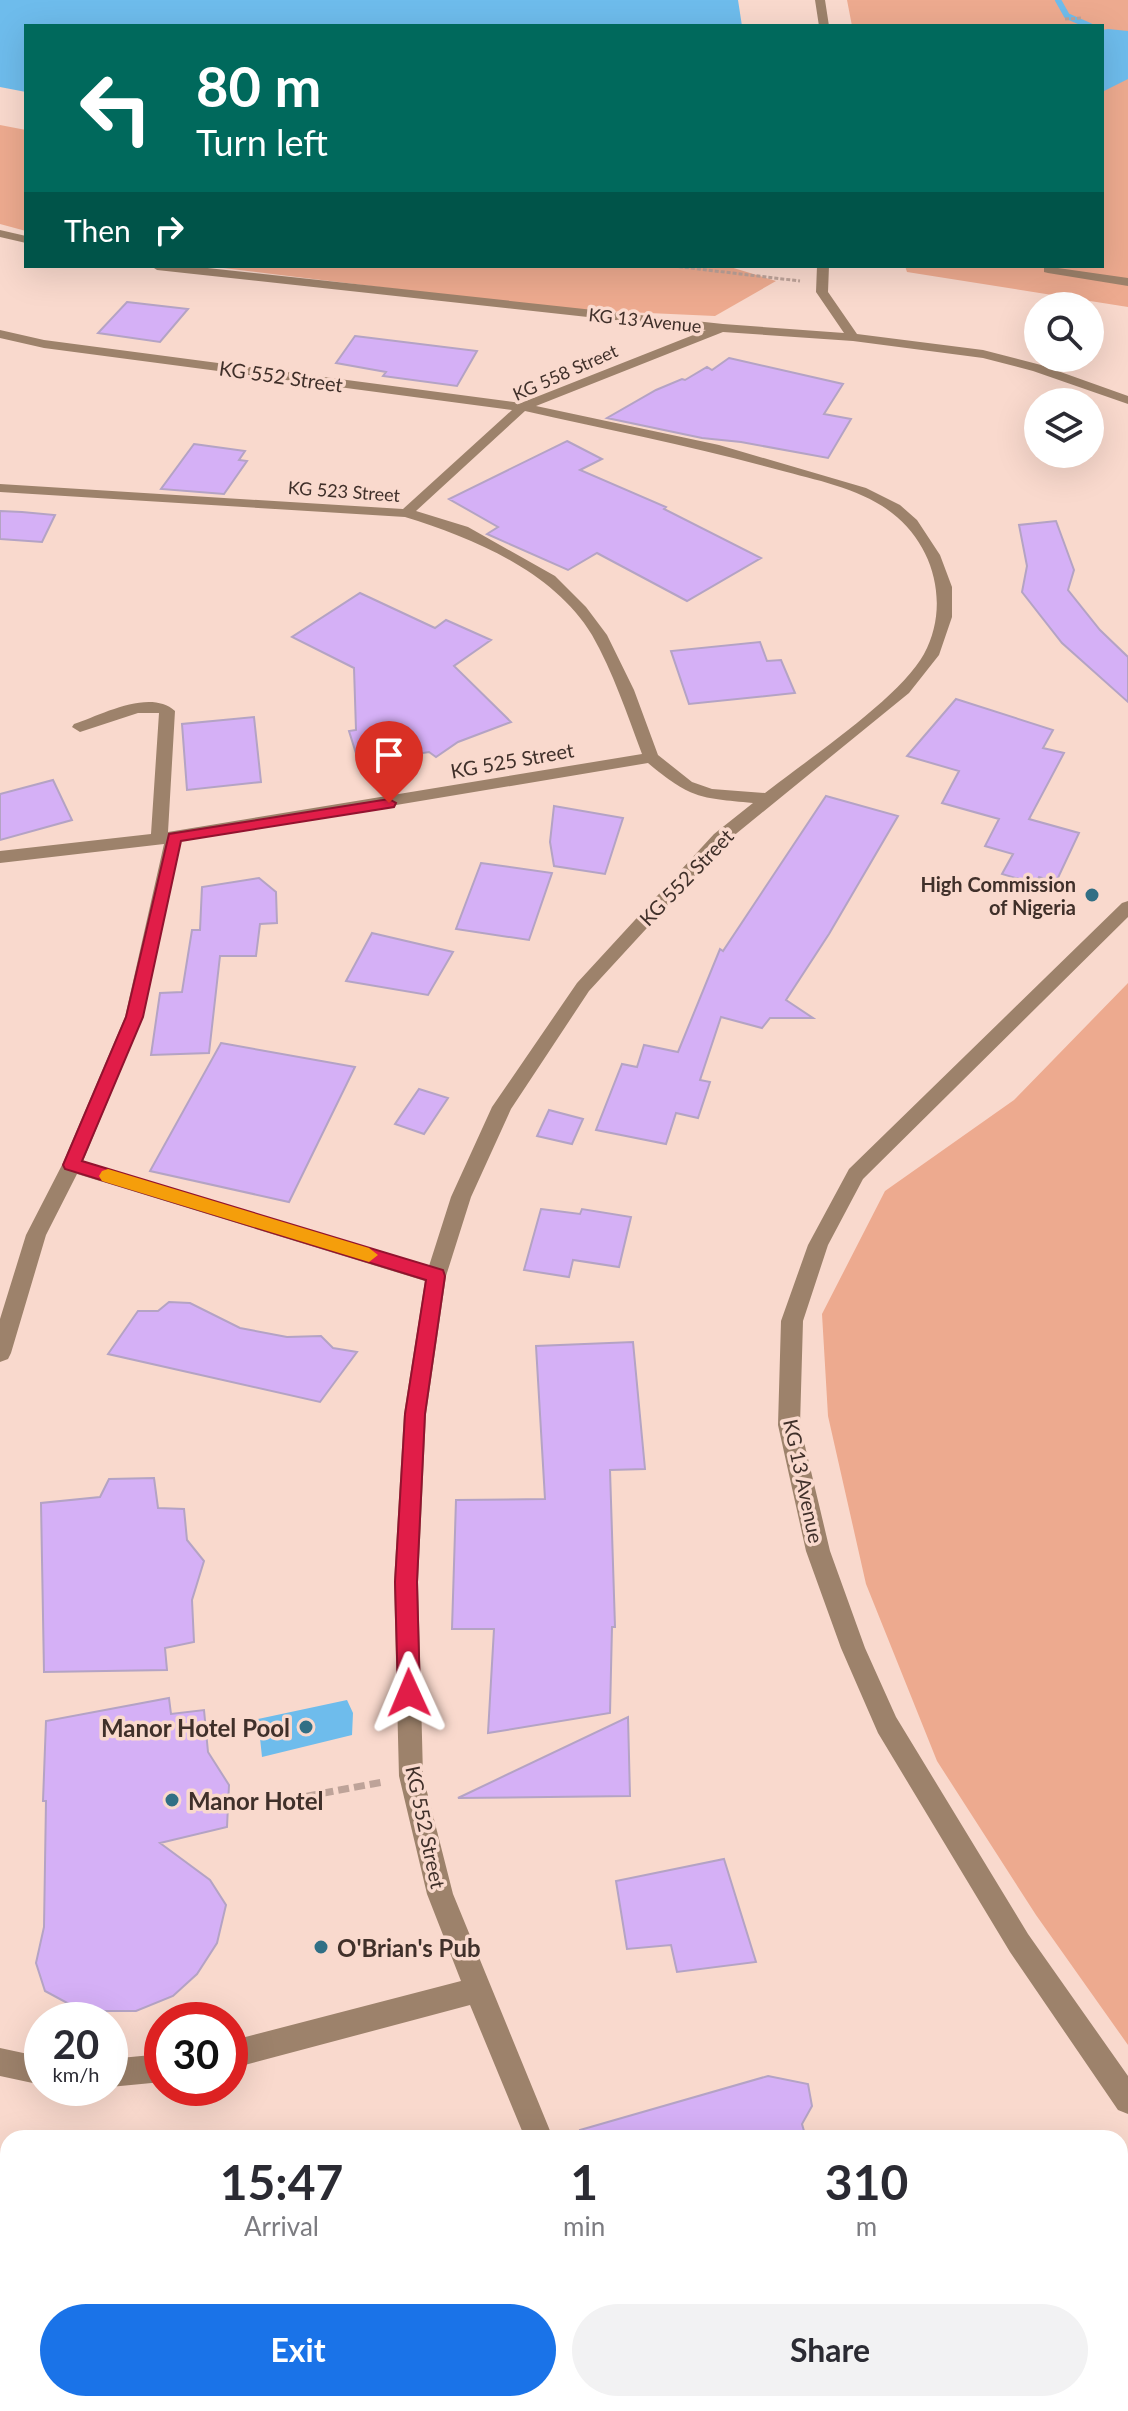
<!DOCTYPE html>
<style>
body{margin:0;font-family:Lato,sans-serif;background:#f2f2f3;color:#2b2b33;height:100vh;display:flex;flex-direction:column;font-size:30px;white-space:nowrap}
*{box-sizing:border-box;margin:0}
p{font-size:26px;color:#7c7c81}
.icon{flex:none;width:44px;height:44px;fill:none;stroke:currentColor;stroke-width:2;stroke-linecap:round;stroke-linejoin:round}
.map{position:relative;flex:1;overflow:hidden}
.side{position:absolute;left:0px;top:2130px;width:1128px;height:282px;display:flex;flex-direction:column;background:#fff;border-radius:24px 24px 0 0;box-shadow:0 8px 32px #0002}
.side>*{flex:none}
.top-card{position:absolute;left:24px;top:24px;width:1080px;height:244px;border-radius:0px;box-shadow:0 8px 32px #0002;background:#00695c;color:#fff;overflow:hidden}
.fabs{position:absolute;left:1024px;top:292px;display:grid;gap:16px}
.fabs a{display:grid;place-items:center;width:80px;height:80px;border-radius:50%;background:#fff;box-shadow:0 8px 32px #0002;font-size:40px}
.speed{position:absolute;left:24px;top:2002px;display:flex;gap:16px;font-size:40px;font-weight:700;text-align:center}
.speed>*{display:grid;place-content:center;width:104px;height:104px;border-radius:50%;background:#fff;box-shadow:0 8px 32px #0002;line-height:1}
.speed small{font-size:20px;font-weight:400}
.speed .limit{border:12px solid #d22;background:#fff;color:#111}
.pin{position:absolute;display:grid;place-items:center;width:68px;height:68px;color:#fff;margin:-82px -34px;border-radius:50% 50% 50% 0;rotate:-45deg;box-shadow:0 0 8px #0007}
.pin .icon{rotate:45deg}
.me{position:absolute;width:88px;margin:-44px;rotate:359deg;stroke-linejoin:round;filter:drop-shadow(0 0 6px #0008)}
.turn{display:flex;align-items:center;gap:28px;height:168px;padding:0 40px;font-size:36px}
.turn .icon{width:104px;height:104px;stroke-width:2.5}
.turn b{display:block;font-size:56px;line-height:68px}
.then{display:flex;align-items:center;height:76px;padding:0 40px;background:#0003;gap:16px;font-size:30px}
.eta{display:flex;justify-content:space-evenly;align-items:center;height:136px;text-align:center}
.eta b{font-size:48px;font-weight:700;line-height:56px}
.button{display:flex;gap:16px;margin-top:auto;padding:16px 40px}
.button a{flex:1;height:92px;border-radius:48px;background:#1a73e8;color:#fff;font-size:32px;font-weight:700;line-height:92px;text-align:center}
.button a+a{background:#f2f2f3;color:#2b2b33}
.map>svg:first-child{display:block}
.green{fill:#edaa8f}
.water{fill:#6ebcec}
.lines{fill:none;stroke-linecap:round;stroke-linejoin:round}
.stream{stroke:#6ebcec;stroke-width:6}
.building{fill:#d5b0f6;stroke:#b4a3c4;stroke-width:2}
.path-far1{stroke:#bea399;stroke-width:3;stroke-dasharray:4 2;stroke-linecap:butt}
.path{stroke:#bea399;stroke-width:7;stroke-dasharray:11 5;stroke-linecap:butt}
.minor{fill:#9d826b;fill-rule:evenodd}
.route{fill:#e11d48;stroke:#92132f;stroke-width:2}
.slow{fill:#f59e0b}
.poi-dot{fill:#316f85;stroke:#f9d9cd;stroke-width:3}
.labels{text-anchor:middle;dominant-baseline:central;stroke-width:7;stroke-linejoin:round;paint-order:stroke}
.far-street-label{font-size:18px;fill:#40302a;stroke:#f9d9cd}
.street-label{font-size:20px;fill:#40302a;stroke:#f9d9cd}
.poi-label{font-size:20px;font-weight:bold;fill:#40302a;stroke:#f9d9cd;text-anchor:end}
.near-poi-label{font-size:24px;font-weight:bold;fill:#40302a;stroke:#f9d9cd;text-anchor:start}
</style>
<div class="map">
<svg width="1128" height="2411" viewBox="0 0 1128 2411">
<rect width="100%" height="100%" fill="#f9d9cd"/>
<!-- green -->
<path class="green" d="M847 0H1128V307L907 272 905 266H1102V26H852Z
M0 125 26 130V231L0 224Z
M207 266H727L776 281 715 316 560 309Z
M1128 983V2045L1036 1915 937 1761 866 1584 828 1416 822 1314 885 1191 1014 1100Z"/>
<!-- water -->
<path class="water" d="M0 0H738L742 26H26V92L0 87Z
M1108 29 1128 31V79L1102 92V30Z
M347 1700 353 1713 352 1735 262 1757 258 1719Z"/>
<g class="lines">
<!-- stream -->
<path class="stream" d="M1058 0 1067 16 1090 26"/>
</g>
<!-- building -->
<path class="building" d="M127 302 188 309 160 342 98 333Z
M355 336 477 351 457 386 383 376 386 372 336 363Z
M729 358 843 384 824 414 851 419 828 458 741 442 702 438 607 418 656 390 682 379 685 380 707 367 712 370Z
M567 441 602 459 580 470 666 507 664 509 761 558 687 601 597 553 568 570 487 534 498 527 449 499Z
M194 444 245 451 239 460 247 461 224 494 161 489Z
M0 511 22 512 55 515 42 542 0 539Z
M1056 521 1074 570 1068 590 1100 630 1128 657V702L1062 643 1022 592 1027 566 1019 525Z
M360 593 435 628 446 620 491 640 454 666 511 722 458 742 436 757 429 752 359 763 349 731 356 730 354 668 292 637Z
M760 642 767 661 781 660 795 693 689 704 671 651Z
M956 699 1053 730 1043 748 1064 753 1029 819 1079 833 1056 882 1039 877 1036 884 1002 874 1013 854 985 846 999 819 942 803 959 771 907 756Z
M254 717 261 782 187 790 182 724Z
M53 780 72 820 0 840V794Z
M826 796 898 816 829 934 786 1000 813 1018H770L762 1028 721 1017 700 1080 710 1082 698 1118 676 1113 666 1144 596 1130 622 1064 637 1067 644 1045 678 1052 720 949 723 951Z
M554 806 623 818 605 874 554 866 550 842Z
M481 863 552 873 529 940 456 929Z
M259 878 276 892 277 923 260 924 256 956H220L209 1053 151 1055 160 993 182 992 192 930H200L202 887Z
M372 933 453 952 428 995 346 981Z
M221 1043 355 1067 289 1202 150 1171Z
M419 1089 448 1098 424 1134 395 1124Z
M549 1110 583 1119 572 1144 537 1136Z
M541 1209 580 1214 582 1209 631 1217 619 1267 573 1260 569 1277 524 1270Z
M169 1302 190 1303 240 1328 287 1337 321 1336 333 1348 357 1352 320 1402 108 1354 138 1311H158Z
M633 1342 645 1469 610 1470 615 1627H612L610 1713 488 1733 494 1629H452L456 1500 545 1499 536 1346Z
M154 1478 158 1508 184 1509 187 1540 204 1561 192 1600 194 1642 165 1648 167 1670 44 1672 41 1503 100 1497 109 1479Z
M169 1698 171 1714 204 1710 208 1752 229 1785 227 1827 160 1843 210 1880 226 1905 217 1943 197 1974 173 1996 136 2011H82L45 1991 36 1963 44 1927 46 1801H43L46 1721Z
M628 1717 630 1796 458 1798Z
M724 1859 756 1962 677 1972 671 1945 627 1949 616 1881Z
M768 2076 808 2084 812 2106 802 2124 806 2138H581L580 2130Z"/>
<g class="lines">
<!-- path-far1 -->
<path class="path-far1" d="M1065 19 1083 18
M673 266 800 281"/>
<!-- path -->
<path class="path" d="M291 1799 383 1782"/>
<!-- minor -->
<path class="minor" d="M815 0H825L829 26H819Z
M0 230 26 236V243L0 237Z
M151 266H189L723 324 844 333 816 292 817 266H829L828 292 857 334 983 350 1041 365 1128 396V404L1033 371 983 358 853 341 723 332 536 406 719 445 866 488 900 505 917 520 940 555 952 587V617L939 655 909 693 726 842 589 991 511 1109 471 1197 446 1276 426 1414 418 1582 423 1776 453 1894 553 2138H525L470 2005 230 2069V2041L461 1981 427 1894 399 1776 394 1582 404 1414 425 1281 77 1174 46 1235 11 1353 8 1359 0 1362V1319L26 1235 62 1165 125 1017 164 844 0 863V851L151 834 159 713H138L80 732 72 727 74 724C101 715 150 688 175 711L168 832 642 754C627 714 613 672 592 635 553 571 473 538 405 517L0 492V484L403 509 512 410 44 348 0 338V330L44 340 521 403 706 330 157 270ZM525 411C610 430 695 447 779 470 816 480 862 489 892 513 935 546 950 606 924 654 900 698 807 760 765 793L712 789 692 782 658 755 634 690 607 635 586 607 555 576 468 527 416 511ZM648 763C690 798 699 798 753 803L714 834 577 983 492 1107 451 1197 429 1266 83 1161 143 1017 181 841Z
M1044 266 1128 278V286L1048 273 1044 272Z
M1128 901V917L863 1179 828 1245 803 1321 800 1425 830 1551 865 1648 896 1717 1028 1934 1128 2076V2114L1118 2110 1010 1952 878 1733 841 1648 806 1551 778 1425 781 1321 808 1245 849 1169 1122 903Z
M0 2048 42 2057V2085L0 2076Z
M162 2054V2082L110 2087V2059Z
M641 2404H671L674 2411H644Z"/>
</g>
<!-- route -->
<path class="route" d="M389 799 396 803 394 807 181 841 143 1017 82 1161 443 1270 445 1276 425 1414 417 1582 420 1693 417 1700 409 1703 401 1700 398 1693 395 1582 405 1414 426 1280 65 1169 63 1165 126 1017 169 834Z"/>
<!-- slow -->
<path class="slow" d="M108 1169 369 1248 378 1255 369 1262 102 1181 99 1176 102 1171Z"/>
<!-- markers -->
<g class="poi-dot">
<circle cx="1092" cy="895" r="8"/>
<circle cx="306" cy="1727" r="8"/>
<circle cx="172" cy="1800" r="8"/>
<circle cx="321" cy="1947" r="8"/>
</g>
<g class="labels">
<!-- far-street labels -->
<g class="far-street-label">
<text transform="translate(645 320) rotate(6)">KG 13 Avenue</text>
<text transform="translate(565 372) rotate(-24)">KG 558 Street</text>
<text transform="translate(344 491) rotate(4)">KG 523 Street</text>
</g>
<!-- street labels -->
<g class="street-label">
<text transform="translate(281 376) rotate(8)">KG 552 Street</text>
<text transform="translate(512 760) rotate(-10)">KG 525 Street</text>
<text transform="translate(686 877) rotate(-46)">KG 552 Street</text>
<text transform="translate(804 1481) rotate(78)">KG 13 Avenue</text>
<text transform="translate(426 1827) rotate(78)">KG 552 Street</text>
</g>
<!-- poi labels -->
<g class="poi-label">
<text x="1076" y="884">High Commission<tspan x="1076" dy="23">of Nigeria</tspan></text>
</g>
<!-- near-poi labels -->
<g class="near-poi-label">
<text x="290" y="1727" text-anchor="end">Manor Hotel Pool</text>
<text x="188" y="1800">Manor Hotel</text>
<text x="337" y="1947">O'Brian's Pub</text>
</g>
</g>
</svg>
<div class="fabs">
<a><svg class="icon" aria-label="search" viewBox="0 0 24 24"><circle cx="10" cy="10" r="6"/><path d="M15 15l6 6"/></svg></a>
<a><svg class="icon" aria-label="layers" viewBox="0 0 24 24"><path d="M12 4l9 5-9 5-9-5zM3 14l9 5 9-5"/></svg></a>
</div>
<div class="speed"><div>20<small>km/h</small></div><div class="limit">30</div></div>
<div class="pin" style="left:389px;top:803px;background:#d93025"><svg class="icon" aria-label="arrive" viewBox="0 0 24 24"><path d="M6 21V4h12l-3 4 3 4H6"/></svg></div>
<svg class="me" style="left:409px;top:1693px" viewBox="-20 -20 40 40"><path d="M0-17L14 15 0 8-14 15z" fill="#e11d48" stroke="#fff" stroke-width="4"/></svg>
<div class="top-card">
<div class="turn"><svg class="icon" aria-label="left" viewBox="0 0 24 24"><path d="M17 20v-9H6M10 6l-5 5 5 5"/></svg><div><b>80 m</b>Turn left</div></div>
<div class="then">Then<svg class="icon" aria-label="right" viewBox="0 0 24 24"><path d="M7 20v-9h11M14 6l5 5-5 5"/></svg></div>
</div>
<section class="side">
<div class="eta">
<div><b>15:47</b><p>Arrival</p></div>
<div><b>1</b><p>min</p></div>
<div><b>310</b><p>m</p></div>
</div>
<div class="button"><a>Exit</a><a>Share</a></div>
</section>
</div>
